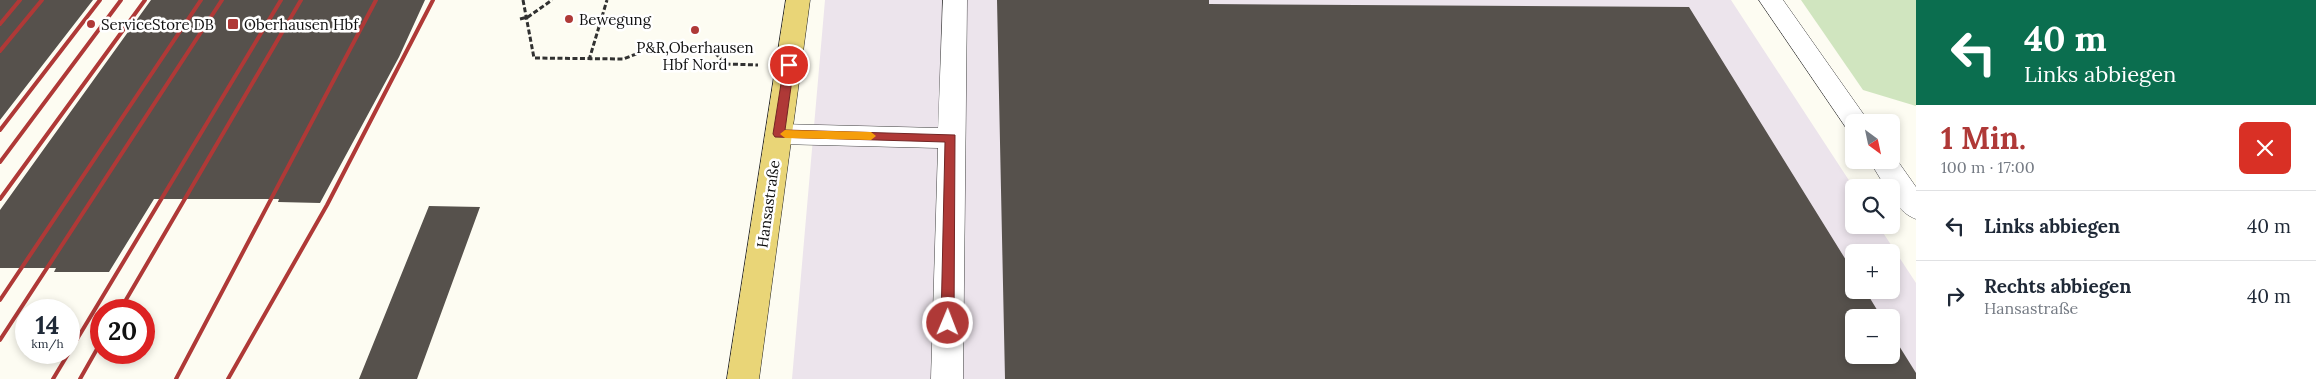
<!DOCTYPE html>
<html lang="de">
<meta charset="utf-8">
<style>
body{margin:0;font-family:Lora,serif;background:#f2f2f3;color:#1f2937;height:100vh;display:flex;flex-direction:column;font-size:19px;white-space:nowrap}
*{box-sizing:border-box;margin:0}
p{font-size:16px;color:#747a83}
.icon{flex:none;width:28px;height:28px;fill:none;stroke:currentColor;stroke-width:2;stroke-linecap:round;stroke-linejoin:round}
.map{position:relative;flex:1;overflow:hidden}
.side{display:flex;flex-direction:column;background:#fff;width:400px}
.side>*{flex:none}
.guide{background:#0b6e4f;color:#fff;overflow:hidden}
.needle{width:32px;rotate:147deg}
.buttons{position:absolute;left:1845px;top:114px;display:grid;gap:10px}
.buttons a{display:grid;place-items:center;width:55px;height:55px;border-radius:8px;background:#fff;box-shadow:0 2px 8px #0003;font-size:25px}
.speed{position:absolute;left:15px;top:299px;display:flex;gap:10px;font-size:25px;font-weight:700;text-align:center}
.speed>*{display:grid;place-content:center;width:65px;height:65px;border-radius:50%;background:#fff;box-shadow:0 2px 8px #0003;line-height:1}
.speed small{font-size:12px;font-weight:400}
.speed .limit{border:8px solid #d22;background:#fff;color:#111}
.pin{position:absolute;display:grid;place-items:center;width:42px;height:42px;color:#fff;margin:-21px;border:2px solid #fff;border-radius:50%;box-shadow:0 1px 5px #0007}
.me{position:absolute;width:55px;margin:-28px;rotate:1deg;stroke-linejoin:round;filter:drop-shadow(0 0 4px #0008)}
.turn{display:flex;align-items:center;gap:18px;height:105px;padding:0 25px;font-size:22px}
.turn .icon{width:65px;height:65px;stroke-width:2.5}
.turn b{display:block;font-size:35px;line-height:42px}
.round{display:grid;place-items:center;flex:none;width:52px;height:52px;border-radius:8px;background:#f2f2f3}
.overview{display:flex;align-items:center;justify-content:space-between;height:85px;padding:0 25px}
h1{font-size:30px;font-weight:700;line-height:38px;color:#af3937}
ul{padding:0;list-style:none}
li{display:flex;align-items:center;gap:15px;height:70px;padding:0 25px;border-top:1px solid #e0e1e3}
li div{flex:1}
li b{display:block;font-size:19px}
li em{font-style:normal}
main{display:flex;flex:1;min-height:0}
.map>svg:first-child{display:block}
.industrial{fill:#ece4ec;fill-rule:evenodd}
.green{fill:#d0e5bf}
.building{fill:#56514c}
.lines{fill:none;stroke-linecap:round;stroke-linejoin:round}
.minor-casing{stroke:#424242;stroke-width:1}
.major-casing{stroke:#202020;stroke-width:1}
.path{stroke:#313131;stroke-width:3;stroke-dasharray:5 2.5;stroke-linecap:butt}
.minor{fill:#fff;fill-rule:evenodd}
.major{fill:#e9d577;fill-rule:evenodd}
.rail{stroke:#af3937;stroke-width:4}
.route{fill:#af3937;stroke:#722524}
.slow{fill:#f59e0b}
.poi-dot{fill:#af3937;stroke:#fff;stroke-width:2}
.labels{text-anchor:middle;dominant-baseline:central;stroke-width:5;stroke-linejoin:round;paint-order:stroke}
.poi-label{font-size:15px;fill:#0f0f0f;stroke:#fff;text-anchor:start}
.street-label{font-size:15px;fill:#0f0f0f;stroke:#fff}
</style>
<main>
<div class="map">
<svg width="1916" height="379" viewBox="0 0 1916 379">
<rect width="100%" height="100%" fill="#fdfcf2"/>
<!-- industrial -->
<path class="industrial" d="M825 0H1731L1854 188V225H1878L1916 283V379H792ZM1854 252H1891V290H1854ZM1854 318H1891V355H1854Z"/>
<!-- green -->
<path class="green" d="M1801 0H1916V106L1863 90Z"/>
<!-- building -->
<path class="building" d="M0 0H93L0 120Z
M151 0H425L399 57 320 203 278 202 279 199H154L109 272H54L56 268H0V210Z
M997 0H1209V4L1689 7 1854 273V290H1865L1882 318H1854V355H1891V333L1916 373V379H1005Z
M429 206 480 207 417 379H359Z"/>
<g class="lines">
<defs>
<path id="minor" d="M943 0H967L963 379H931L938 148 779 144 770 141 766 134 770 127 779 124 938 128Z
M1759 0H1783L1869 122H1854V131L1847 129Z
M1892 153 1916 187V219C1904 215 1891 201 1891 188H1886L1869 160H1891Z"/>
<path id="major" d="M786 0H810L759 379H727Z"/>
</defs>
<!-- minor casing -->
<use href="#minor" class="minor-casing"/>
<!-- major casing -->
<use href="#major" class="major-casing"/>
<!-- path -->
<path class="path" d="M523 0 534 58 623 59 639 53
M520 19 528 17 552 0
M715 53 726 64 758 65
M589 60 607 0"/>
<!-- minor -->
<use href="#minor" class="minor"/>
<!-- major -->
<use href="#major" class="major"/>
<!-- rail -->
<path class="rail" d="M0 24 20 0
M0 51 42 0
M0 130 100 0
M0 162 121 0
M0 199 145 0
M0 300 201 0
M120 310 301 0
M0 340 222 0
M53 379 281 0
M80 379 101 342
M176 379 376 0
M228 379 327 205 433 0"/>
</g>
<!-- route -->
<path class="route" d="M789 61 794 65 785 130 955 135 954 323 952 327H943L941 323 945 142 775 137 773 134 784 65Z"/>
<!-- slow -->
<path class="slow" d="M785 130 871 132 876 136 871 140 785 138 780 134Z"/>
<!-- markers -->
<g class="poi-dot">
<circle cx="569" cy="19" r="5"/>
<circle cx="91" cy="24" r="5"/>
<rect x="227" y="18" width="12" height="12" rx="2.5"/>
<circle cx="695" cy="30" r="5"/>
</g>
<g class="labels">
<!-- poi labels -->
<g class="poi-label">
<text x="579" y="19">Bewegung</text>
<text x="101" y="24">ServiceStore DB</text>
<text x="244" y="24">Oberhausen Hbf</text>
<text x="695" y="47" text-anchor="middle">P&amp;R,Oberhausen<tspan x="695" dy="17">Hbf Nord</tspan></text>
</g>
<!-- street labels -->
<g class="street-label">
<text transform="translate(768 204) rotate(-82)">Hansastraße</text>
</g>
</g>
</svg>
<div class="buttons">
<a><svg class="needle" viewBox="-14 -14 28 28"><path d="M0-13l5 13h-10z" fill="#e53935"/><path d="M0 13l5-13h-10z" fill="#747a83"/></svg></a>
<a><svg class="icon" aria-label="search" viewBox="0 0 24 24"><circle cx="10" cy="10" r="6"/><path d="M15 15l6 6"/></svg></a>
<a>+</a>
<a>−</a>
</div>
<div class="speed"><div>14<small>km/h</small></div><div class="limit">20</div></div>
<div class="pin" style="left:789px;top:65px;background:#d93025"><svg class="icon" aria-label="arrive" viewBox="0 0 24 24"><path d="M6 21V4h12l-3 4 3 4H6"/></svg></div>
<svg class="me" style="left:948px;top:323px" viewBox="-20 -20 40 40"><circle r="17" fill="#af3937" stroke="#fff" stroke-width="3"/><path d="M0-11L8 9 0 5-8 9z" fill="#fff"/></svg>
</div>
<section class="side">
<div class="guide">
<div class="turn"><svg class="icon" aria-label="left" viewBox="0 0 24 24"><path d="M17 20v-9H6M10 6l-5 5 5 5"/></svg><div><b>40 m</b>Links abbiegen</div></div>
</div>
<div class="overview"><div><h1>1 Min.</h1><p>100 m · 17:00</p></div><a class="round" style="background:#d93025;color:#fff"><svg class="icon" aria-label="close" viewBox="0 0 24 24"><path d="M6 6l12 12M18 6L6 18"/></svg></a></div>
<ul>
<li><svg class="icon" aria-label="left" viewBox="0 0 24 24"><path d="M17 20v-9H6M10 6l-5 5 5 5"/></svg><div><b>Links abbiegen</b></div><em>40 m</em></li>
<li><svg class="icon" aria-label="right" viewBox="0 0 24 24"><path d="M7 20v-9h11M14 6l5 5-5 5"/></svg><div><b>Rechts abbiegen</b><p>Hansastraße</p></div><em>40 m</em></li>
</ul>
</section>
</main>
